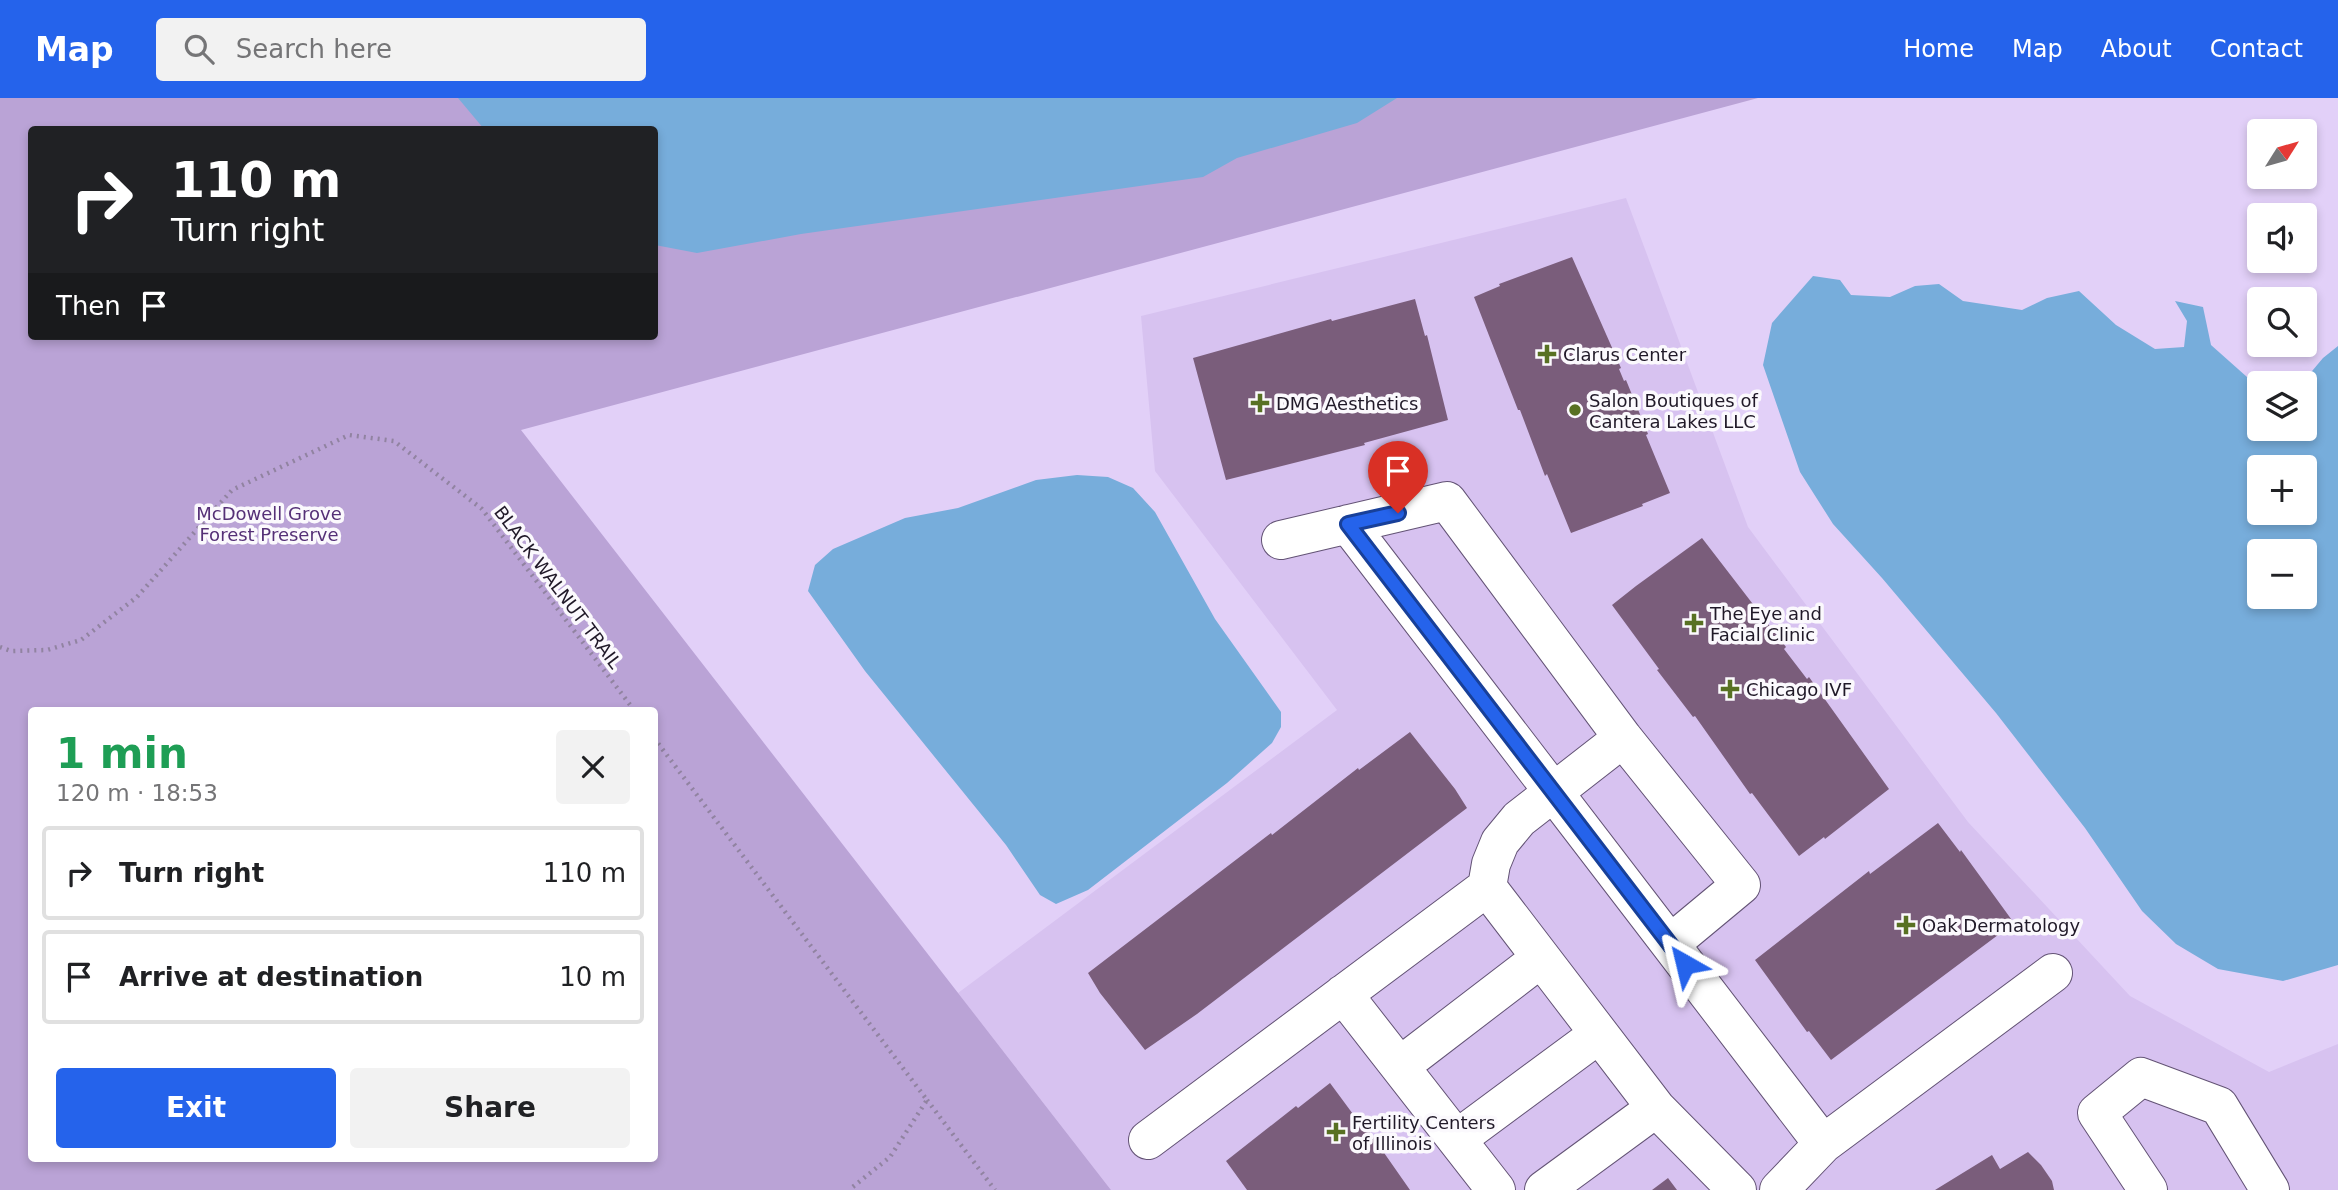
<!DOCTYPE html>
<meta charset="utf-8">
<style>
body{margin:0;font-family:"DejaVu Sans",sans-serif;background:#f2f2f2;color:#202124;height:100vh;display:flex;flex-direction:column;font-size:26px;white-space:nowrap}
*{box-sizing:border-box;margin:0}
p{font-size:23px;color:#757577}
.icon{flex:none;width:38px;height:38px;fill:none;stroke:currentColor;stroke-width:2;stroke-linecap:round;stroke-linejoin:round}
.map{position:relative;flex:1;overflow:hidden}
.drawer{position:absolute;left:28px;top:609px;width:630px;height:455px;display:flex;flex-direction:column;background:#fff;border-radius:7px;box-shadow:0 4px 10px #0003}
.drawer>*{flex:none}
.guide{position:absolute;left:28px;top:28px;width:630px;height:214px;border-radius:7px;box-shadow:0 4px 10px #0003;background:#202124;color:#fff;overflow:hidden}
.needle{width:46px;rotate:53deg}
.buttons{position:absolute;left:2247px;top:21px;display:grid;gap:14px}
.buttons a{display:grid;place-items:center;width:70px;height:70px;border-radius:7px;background:#fff;box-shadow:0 4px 10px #0003;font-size:35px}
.pin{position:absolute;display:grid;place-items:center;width:60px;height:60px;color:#fff;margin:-72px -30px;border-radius:50% 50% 50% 0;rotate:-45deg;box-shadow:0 0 7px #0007}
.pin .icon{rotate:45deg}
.me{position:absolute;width:77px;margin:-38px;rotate:323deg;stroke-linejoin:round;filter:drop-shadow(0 0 5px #0008)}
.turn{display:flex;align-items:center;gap:24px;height:147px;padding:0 28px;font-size:32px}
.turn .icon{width:91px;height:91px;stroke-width:2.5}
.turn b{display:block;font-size:49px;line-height:60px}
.then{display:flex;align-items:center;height:66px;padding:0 28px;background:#0003;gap:14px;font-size:26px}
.round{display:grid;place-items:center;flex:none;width:74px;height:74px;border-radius:7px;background:#f2f2f2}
.summary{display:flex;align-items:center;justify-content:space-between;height:119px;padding:0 28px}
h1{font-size:42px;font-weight:600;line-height:52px;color:#1e9e55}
.button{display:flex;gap:14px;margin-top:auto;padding:14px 28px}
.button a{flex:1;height:80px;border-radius:7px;background:#2563eb;color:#fff;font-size:28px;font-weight:600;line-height:80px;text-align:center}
.button a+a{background:#f2f2f2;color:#202124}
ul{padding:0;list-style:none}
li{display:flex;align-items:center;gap:21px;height:94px;margin:0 14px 10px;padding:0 14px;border:4px solid #e0e0e0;border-radius:7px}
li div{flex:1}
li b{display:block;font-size:26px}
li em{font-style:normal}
header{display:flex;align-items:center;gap:42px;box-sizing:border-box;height:98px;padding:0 35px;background:#2563eb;color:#fff}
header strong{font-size:33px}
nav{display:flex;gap:38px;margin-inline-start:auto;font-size:24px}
.search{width:490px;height:63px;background:#f2f2f2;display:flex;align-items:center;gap:18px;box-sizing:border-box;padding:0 24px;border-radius:7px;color:#757577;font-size:26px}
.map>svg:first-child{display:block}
.built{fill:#d7c2f0}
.green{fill:#baa3d6;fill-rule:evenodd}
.water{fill:#77addb;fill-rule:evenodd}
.building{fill:#7a5d7b}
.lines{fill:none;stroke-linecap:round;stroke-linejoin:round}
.minor-casing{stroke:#635375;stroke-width:40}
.path{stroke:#9183a1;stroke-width:4.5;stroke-dasharray:2 5;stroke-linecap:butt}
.minor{stroke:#fff;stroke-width:38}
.route-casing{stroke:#184099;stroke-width:18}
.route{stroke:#2563eb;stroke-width:12}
.poi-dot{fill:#587123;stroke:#fbf9fd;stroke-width:2.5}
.labels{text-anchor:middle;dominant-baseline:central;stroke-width:7;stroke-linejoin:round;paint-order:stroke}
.poi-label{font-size:18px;fill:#201928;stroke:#fbf9fd;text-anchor:start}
.park-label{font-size:18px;fill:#553077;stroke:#fbf9fd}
.street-label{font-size:18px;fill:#201928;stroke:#fbf9fd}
</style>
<header>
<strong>Map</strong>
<div class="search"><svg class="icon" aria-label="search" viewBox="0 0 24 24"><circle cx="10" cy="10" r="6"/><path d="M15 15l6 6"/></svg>Search here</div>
<nav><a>Home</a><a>Map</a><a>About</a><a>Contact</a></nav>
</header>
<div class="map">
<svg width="2338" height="1092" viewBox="0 0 2338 1092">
<rect width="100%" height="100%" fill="#e2d0f8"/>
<!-- built -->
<path class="built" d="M1626 100 1748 429 1968 724 2130 898 2269 974 2338 946V1092H1111L958 895 1337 612 1155 373 1141 218Z"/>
<!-- green -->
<path class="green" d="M0 0H1758L521 332 1111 1092H0ZM32 32H654V238H32ZM32 612H654V1060H32Z"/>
<!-- water -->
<path class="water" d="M458 0H1397L1357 25 1237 60 1203 79 801 136 697 155 655 147 654 32 484 31Z
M1813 178 1840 182 1851 197 1890 199 1915 188 1939 186 1963 203 2022 212 2047 200 2079 193 2116 227 2155 251 2184 249 2187 223 2175 203 2203 209 2211 247 2247 279 2260 285 2259 331H2305V285H2302L2323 260 2338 248V867L2283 883 2218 871 2176 846 2142 813 2085 730 1996 615 1882 480 1833 426 1800 374 1763 267 1772 225ZM2259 369H2305V415H2259ZM2259 453H2305V499H2259Z
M1077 377 1108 379 1133 390 1155 414 1215 521 1281 614V629L1272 645 1227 685 1088 792 1056 806 1040 797 1006 747 865 573 808 493 815 467 833 451 905 420 958 410 1036 382Z"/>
<!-- building -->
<path class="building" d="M1572 159 1621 270 1619 271 1624 283 1626 282 1648 336 1646 337 1670 395 1642 406 1643 408 1571 435 1547 376 1545 378 1520 312H1518L1474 199 1500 188 1499 186Z
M1415 201 1425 238 1427 237 1448 322 1364 345 1365 347 1226 382 1193 260 1331 221 1332 223Z
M1702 440 1786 549 1784 551 1807 581 1809 579 1889 691 1825 741 1824 739 1799 758 1752 695 1750 696 1695 618 1693 619 1657 572 1659 571 1612 507 1636 488Z
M1410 634 1455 691 1467 710 1197 916 1145 952 1100 895 1088 875 1271 735 1272 737 1358 670 1359 672Z
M1938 725 1960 754 1961 752 2014 825 1831 962 1809 933 1807 934 1755 862 1869 773 1870 776Z
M1330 985 1364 1031 1366 1029 1410 1092H1247L1226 1063 1296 1008 1298 1010Z
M2028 1054 2041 1067 2052 1083 2054 1092H1935L1992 1057 2000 1071Z
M1668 1080 1677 1092H1652Z"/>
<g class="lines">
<defs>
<path id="minor" d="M1348 426 1670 846 1741 787 1623 640
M1281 442 1447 403 1623 640 1519 721 1500 744 1491 766 1487 789 1656 1010 1737 1092
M1670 846 1823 1046 2053 875
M1343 896 1496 1092
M1400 968 1541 860
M1457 1041 1599 936
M1148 1042 1487 789
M1544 1092 1656 1010
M1779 1092 1823 1046
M2148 1092 2097 1015 2141 979 2219 1008 2270 1092"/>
</defs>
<!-- minor casing -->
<use href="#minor" class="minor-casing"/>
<!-- path -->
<path class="path" d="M0 549 11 553 47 552 81 542 137 499 232 392 349 337 394 343 482 411 634 612
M654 640 927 1002 890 1059 849 1092
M927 1002 995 1092"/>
<!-- minor -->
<use href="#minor" class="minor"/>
</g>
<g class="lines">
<defs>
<path id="route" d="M1398 415 1348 426 1685 866"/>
</defs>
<!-- route casing -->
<use href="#route" class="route-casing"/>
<!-- route -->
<use href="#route" class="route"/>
</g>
<!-- markers -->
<g class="poi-dot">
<path d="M1543.5 245.5h7v7h7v7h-7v7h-7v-7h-7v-7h7z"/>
<path d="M1256.5 294.5h7v7h7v7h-7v7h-7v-7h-7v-7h7z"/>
<circle cx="1575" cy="312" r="7"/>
<path d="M1690.5 514.5h7v7h7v7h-7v7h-7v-7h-7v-7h7z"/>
<path d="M1726.5 580.5h7v7h7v7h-7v7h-7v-7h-7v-7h7z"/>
<path d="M1902.5 816.5h7v7h7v7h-7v7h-7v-7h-7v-7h7z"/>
<path d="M1332.5 1023.5h7v7h7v7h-7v7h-7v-7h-7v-7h7z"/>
</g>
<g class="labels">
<!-- poi labels -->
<g class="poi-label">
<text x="1563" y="256">Clarus Center</text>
<text x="1589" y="302">Salon Boutiques of<tspan x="1589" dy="21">Cantera Lakes LLC</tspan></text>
<text x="1276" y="305">DMG Aesthetics</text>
<text x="1710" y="515">The Eye and<tspan x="1710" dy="21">Facial Clinic</tspan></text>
<text x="1746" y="591">Chicago IVF</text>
<text x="1922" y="827">Oak Dermatology</text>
<text x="1352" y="1024">Fertility Centers<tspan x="1352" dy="21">of Illinois</tspan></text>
</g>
<!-- park labels -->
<g class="park-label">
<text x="269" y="415">McDowell Grove<tspan x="269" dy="21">Forest Preserve</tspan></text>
</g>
<!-- street labels -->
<g class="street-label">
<text transform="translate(558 489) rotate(53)">BLACK WALNUT TRAIL</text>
</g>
</g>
</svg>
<div class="buttons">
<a><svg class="needle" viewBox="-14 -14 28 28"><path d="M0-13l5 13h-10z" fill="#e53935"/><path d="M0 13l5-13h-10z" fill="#757577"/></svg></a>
<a><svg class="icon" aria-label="sound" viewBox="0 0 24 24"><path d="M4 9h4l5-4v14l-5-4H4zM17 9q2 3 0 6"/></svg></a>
<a><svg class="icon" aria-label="search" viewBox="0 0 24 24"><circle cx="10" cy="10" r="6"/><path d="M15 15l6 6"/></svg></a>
<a><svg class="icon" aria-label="layers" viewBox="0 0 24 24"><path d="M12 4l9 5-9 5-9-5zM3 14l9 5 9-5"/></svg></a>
<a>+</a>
<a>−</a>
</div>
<div class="pin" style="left:1398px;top:415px;background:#d93025"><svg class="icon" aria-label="arrive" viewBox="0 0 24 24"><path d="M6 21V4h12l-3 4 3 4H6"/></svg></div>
<svg class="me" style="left:1685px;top:866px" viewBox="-20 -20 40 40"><path d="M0-17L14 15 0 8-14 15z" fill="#2563eb" stroke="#fff" stroke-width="4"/></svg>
<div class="guide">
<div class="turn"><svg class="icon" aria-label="right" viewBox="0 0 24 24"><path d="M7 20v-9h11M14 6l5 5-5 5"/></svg><div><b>110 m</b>Turn right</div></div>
<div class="then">Then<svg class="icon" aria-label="arrive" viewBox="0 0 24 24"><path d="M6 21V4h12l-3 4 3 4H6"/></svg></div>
</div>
<section class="drawer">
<div class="summary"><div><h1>1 min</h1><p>120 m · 18:53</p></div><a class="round"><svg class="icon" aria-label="close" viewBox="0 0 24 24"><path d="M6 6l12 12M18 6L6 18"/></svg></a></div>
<ul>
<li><svg class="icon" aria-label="right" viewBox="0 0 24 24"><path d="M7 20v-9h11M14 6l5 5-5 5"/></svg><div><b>Turn right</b></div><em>110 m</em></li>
<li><svg class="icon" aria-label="arrive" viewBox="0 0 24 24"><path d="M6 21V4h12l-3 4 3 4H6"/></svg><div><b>Arrive at destination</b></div><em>10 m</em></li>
</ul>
<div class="button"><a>Exit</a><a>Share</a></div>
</section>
</div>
